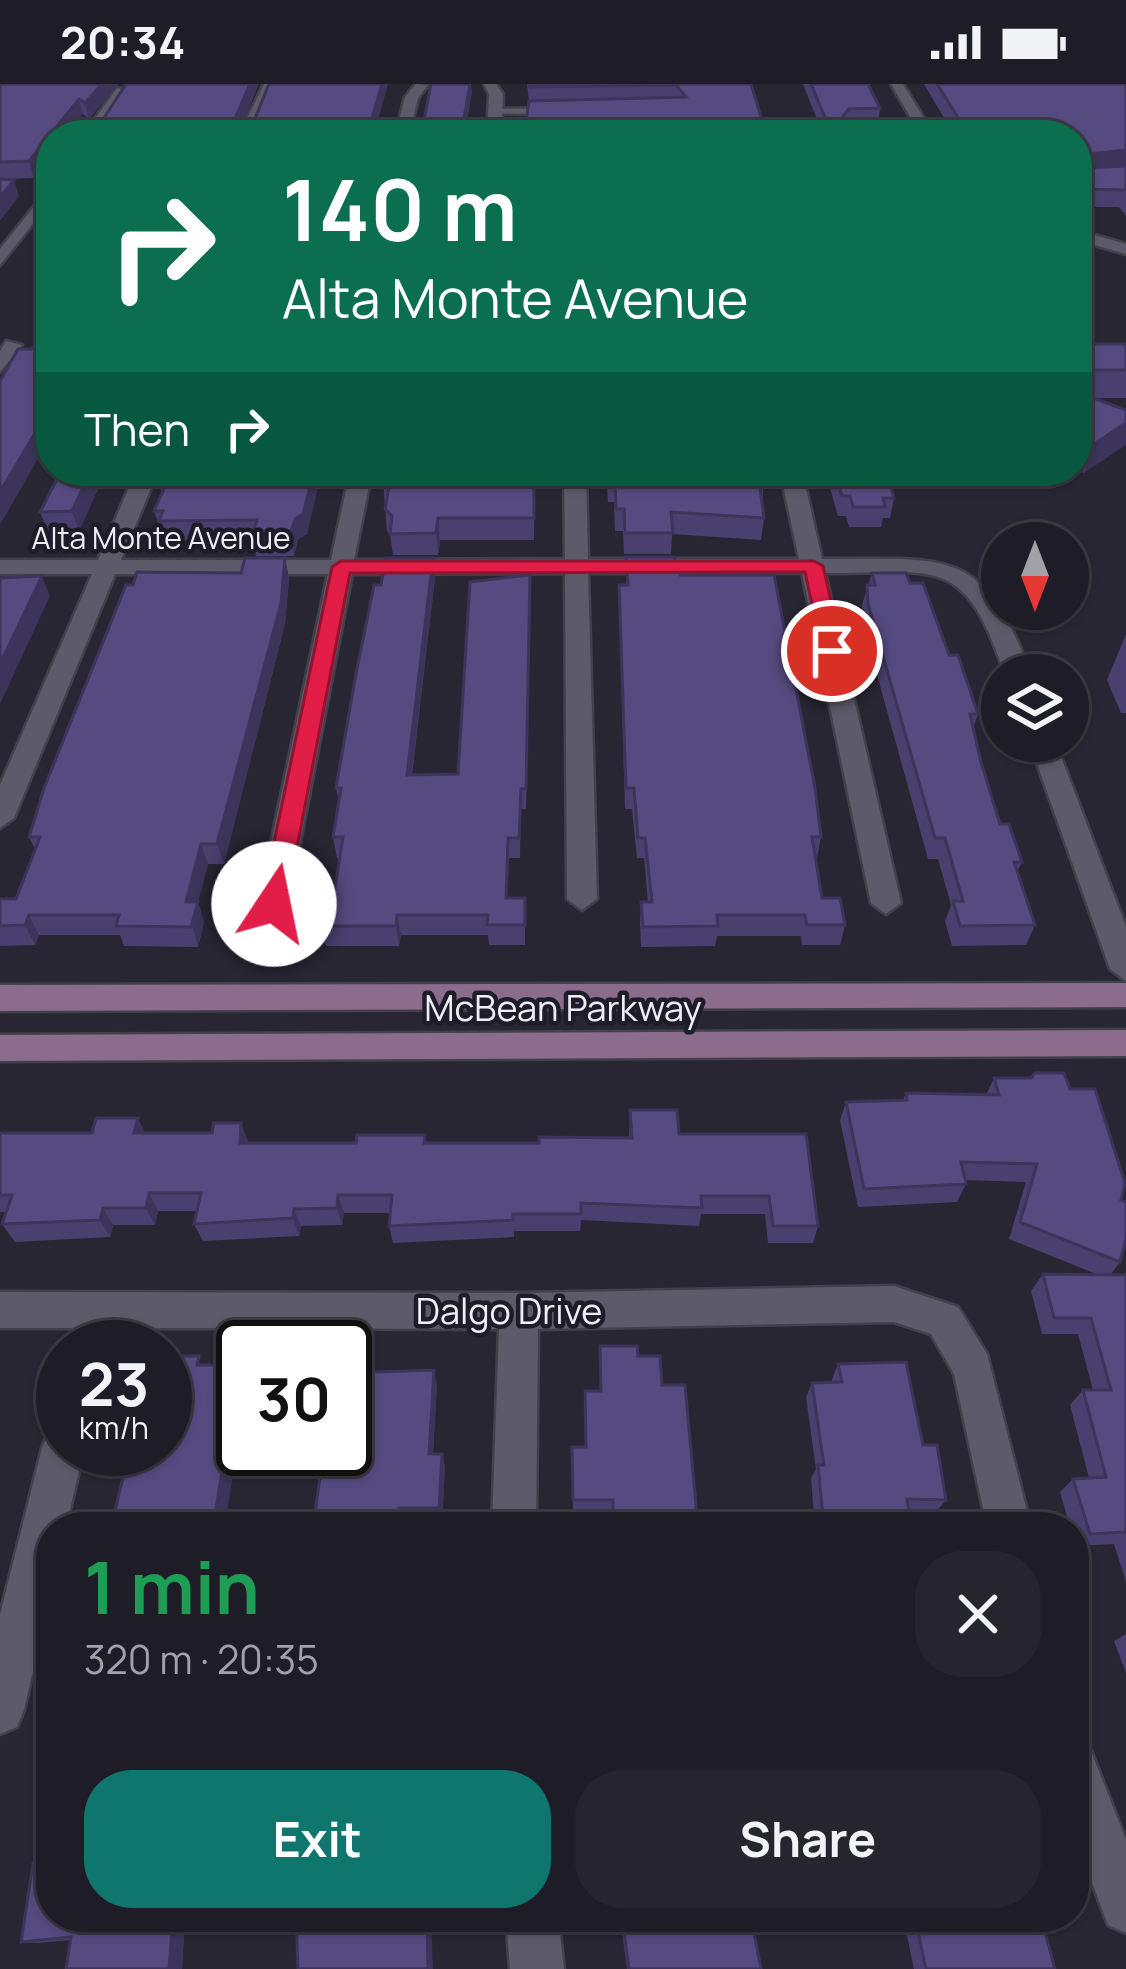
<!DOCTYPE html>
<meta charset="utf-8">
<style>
body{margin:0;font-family:Manrope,sans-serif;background:#26252e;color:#f1f3f6;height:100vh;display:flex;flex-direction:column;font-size:45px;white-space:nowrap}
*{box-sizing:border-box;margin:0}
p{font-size:39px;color:#a1a1a7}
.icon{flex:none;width:66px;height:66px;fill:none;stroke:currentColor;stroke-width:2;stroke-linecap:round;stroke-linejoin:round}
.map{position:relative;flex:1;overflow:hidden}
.panel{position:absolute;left:36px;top:1428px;width:1053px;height:420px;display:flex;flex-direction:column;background:#1e1c26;border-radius:48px;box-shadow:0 3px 9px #0004,0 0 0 3px #3c3a43}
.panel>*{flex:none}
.guide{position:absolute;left:36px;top:36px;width:1056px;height:366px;border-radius:48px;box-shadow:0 3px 9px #0004,0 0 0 3px #3c3a43;background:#0b6e4f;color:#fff;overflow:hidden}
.needle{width:78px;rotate:180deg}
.fabs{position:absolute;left:981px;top:438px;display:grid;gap:24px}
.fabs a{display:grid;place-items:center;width:108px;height:108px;border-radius:50%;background:#1e1c26;box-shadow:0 3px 9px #0004,0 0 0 3px #3c3a43;font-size:60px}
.speed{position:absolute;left:36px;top:1236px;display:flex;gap:24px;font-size:60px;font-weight:700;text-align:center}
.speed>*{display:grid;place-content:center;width:156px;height:156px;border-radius:50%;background:#1e1c26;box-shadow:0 3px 9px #0004,0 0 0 3px #3c3a43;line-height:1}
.speed small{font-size:30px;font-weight:400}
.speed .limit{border:6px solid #111;border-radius:18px;background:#fff;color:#111}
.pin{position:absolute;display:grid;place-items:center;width:102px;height:102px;color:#fff;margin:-51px;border:6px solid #fff;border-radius:50%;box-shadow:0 3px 12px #0007}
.me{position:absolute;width:132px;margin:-66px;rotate:11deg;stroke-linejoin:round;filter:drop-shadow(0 0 9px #0008)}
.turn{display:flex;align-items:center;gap:42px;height:252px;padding:0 48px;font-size:54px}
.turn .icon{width:156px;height:156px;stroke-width:2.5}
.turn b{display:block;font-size:84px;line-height:102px}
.then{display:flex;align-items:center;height:114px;padding:0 48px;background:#0003;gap:24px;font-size:45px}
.round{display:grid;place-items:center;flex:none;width:126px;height:126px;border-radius:48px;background:#26252e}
.headline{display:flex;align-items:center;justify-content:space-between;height:204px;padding:0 48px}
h1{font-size:72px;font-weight:700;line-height:90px;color:#1e9e55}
.button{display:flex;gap:24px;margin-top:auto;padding:24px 48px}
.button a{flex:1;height:138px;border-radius:48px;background:#0f766e;color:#fff;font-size:48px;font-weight:700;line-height:138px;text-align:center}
.button a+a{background:#26252e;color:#f1f3f6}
.status{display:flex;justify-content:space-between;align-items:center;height:84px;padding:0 60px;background:#1e1c26;direction:ltr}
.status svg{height:33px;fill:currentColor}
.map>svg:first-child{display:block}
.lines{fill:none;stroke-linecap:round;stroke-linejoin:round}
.minor-casing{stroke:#42404a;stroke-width:5}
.tertiary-casing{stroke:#42404a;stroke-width:5}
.secondary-casing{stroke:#42404a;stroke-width:5}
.minor{fill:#5d5b6a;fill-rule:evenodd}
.tertiary{fill:#5d5b6a;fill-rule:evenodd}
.secondary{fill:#8c6c8c;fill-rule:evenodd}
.wall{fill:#4a406f}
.shaded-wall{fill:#3c345a}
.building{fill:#564b81;stroke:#3c345a;stroke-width:3}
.route{fill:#e11d48;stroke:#92132f;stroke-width:3}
.labels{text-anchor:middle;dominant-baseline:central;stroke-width:9;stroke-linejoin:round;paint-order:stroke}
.far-street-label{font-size:30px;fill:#eeedf5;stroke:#1e1c29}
.street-label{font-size:36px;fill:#eeedf5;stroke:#1e1c29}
</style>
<div class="status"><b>20:34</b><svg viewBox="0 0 49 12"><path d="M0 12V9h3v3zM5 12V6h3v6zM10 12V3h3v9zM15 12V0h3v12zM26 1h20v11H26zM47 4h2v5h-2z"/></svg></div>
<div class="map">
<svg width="1126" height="1885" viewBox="0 0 1126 1885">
<rect width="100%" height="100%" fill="#282633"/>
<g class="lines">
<defs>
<path id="minor" d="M264 0H276L253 51H239Z
M416 0 428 1 418 14 409 51H395L405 13Z
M891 0H903L934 51H861L867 46 917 45Z
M117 4 129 7 97 51H83Z
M572 24 577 31 489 29 496 25Z
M51 101V117L0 181V165Z
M6 257 22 261 0 288V267Z
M136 387H158L121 476H331L350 387H372L354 476 565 475 564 387H586L588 475H799L780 387H802L822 475C949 475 984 462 1031 591H1005C964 470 940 489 825 489L901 819 886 830 871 819 802 489H588L597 815 582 826 567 815 565 489 352 490 288 820 273 831 258 820 328 490H115L14 734 0 744V701L92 490H0V476H98Z
M1029 657H1055L1126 843V897L1110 885Z
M894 1202 958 1223 987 1270 1031 1443H987L954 1290 931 1250 894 1238 538 1245 536 1443H492L499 1245 111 1244 107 1263H67L72 1244H0V1208L519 1209Z
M63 1343V1365H84L66 1443H51V1508L24 1626 17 1643 0 1650V1531L42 1364 48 1349Z
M1074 1660 1091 1667 1126 1756V1849L1108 1841 1074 1751Z
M506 1833H558L564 1885H510Z"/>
<path id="tertiary" d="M484 0H496L503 10 501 51H487L489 10Z
M1077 146 1126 160V170L1077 156Z"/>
<path id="secondary" d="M1126 899V923L0 927V901Z
M1126 946V972L0 977V951Z"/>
</defs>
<!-- minor casing -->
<use href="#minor" class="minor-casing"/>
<!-- tertiary casing -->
<use href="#tertiary" class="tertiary-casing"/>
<!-- secondary casing -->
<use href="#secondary" class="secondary-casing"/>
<!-- minor -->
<use href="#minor" class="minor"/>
<!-- tertiary -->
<use href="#tertiary" class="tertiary"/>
<!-- secondary -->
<use href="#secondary" class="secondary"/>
</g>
<!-- wall -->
<path class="wall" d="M0 0H118L89 35 83 30 34 94 0 95Z
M527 0H751L764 43H820L803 0H868L880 24 878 40 910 51H524L529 17Z
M924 0H1126V132L1119 123H1077V51H954Z
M1077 260H1126V314H1093L1126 326 1084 389 1077 386Z
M61 387H106L79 447 48 448 40 428Z
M163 387 307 450 298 455 294 472H256L253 456 165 457 154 427 162 410 158 398Z
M535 387 534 456H440L438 471H393L390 450 387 447 383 397Z
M606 387H763L764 397 762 417 764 434 761 456 672 450 671 470H624L623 447H615L614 418H608Z
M819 387H887L894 414 890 434H883L881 443H849L846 432H838L830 404H823Z
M626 473 680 491 821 753 817 774H815L822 814 845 841 840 861H802L801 852H717L715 862 641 863 640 838 641 818H648L644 774H637L632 725H625L619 521V501H626Z
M285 474 289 494 285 540 224 780H208L198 818 204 838 198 863 124 862 120 851H39L35 861 0 862V815H16L35 765 29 753 241 489Z
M872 489 910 499 949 571 978 630 973 645 981 678 1000 740 1022 778 1017 788 1035 841 1026 861 952 862 945 837 951 821 938 775H928L863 540 862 521Z
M435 494 412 691 458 690 531 512 526 725H521L520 774H509L507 814H525V861H489L488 851H401L399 862H326L321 842 333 817 340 774H337L333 753 339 719 336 704Z
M1126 550V629H1121L1107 596Z
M994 994 1070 1005 1121 1116 1120 1178 1111 1190 1126 1191V1498L1114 1460 1075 1462 1074 1443H1070L1060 1408 1073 1395 1089 1394 1070 1321 1083 1306H1093L1078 1250H1042L1031 1207 1043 1190H1096L1009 1155 1026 1098 965 1096 966 1100 957 1118 858 1123 840 1036 846 1018 903 1016 906 1009 986 1011Z
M630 1026 679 1050 818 1142 813 1159H768L765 1130H701L699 1142 581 1136 580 1147H514V1153L393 1159 389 1142 390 1129H344L342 1141 301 1142 299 1152 203 1157 194 1140 197 1127H158L155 1141H113L110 1153 15 1158 2 1140 6 1128H0V1049H212L241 1039 248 1059H356L425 1051 426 1059H539L629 1054Z
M600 1262 638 1272 662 1301 698 1443H612L611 1429H573L572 1363H585L600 1307Z
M838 1280 923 1361 946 1416 936 1428H909L911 1443H815L811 1394 816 1385 806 1313 812 1299 832 1298V1295Z
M204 1281 232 1296 229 1312H241L243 1315V1365L241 1377 130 1365Z
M437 1301 433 1370H442L445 1383 442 1436H403L324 1365Z
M1126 1550V1589L1114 1557Z
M51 1833H185L182 1885 70 1856 38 1859 21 1858Z
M620 1833H751L761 1885H627Z
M903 1833H1041L1055 1885H914Z"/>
<!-- shaded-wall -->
<path class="shaded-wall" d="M102 0H118L89 35 85 19Z
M250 0H259L238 51 233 39Z
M382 0H388L374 51H367Z
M470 0H471L472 8 465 51H461Z
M79 15 83 30 67 51H51V72L34 94 29 77Z
M1126 66V83L1077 89 1078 71Z
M14 96 19 112 0 137V113Z
M1086 165 1079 189 1077 190V171Z
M51 322V352L0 441V408Z
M1126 339V361L1084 389 1094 360Z
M91 387H106L79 447 72 427Z
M314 387H322L307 450 298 455 294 472 290 451 295 435Z
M438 434 440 456 438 471 436 449Z
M285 474 289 494 285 540 224 780 217 760Z
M433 474 435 494 409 711 407 691Z
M42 492 50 512 0 620V580Z
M201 760 208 780 198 818 204 838 198 863 186 818Z
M29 831 39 851 35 861 25 841Z
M397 831 401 851 399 862 396 842Z
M138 1034 147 1053 134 1049Z
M241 1039 248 1057 247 1077 240 1059Z
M149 1109 158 1127 155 1141 146 1124Z
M338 1111 344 1129 342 1141 337 1124Z
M103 1124 113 1141 110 1153 100 1136Z
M294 1125 301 1142 299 1152 293 1134Z
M223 1281 232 1296 227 1327 218 1312Z
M434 1286 437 1301 432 1383 429 1370Z
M241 1312 243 1315V1365L241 1377 233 1363Z
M226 1363 235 1377 225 1443H213Z
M442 1370 445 1383 442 1436 439 1424Z
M399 1424 403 1436V1443H397Z
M173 1833H185L182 1885H169Z
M427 1833H431L433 1885H428Z"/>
<!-- building -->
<path class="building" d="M0 0H102L85 19 79 15 29 77 0 78Z
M126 0H250L233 39 254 37 269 0H382L367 51H93Z
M431 0H470L461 51H421Z
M529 0H751L764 43H829L811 0H868L880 24 849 25 839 37 905 42 910 51H524L529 17 686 13 676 1 530 3Z
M937 0H1126V66L1078 71 1082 84 1126 82V106L1077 105V51H969Z
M0 95 14 96 0 113Z
M1077 153 1086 165 1077 171Z
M51 237V322L0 408V297L18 265H31L41 254Z
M1077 260H1126V286H1077Z
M1077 308 1126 326V339L1094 360 1077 354Z
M61 387H91L72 427 40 428Z
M163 387H314L303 430 295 435 290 451H252L257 436 159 437 163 427H154L167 398H158Z
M385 387H534V434H438L436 449 390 450 392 432 385 425 390 397H383Z
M608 387H763L764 397H759L764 434 671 428 673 449H625L624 425H616L615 397H609Z
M835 387H887L894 414H883L885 423H853L850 412H842Z
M626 473H674L680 491H774L815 704 821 753H812L822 814H840L845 841H807L805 831H717L718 842 643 843 641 818H652L645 754H638L634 704H626L619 501H628Z
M245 474H285L281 519 217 760H201L186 818H198L191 843 116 842 119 831H29L25 841 0 842V815H16L40 753H29L44 704 126 501H133L137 488 241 489Z
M386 474H433L407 691 458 690 470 498 530 491 526 705H521L519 754H508L506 814H525V841H487L488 831H397L396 842H321L326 817H333L343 753H333L341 704H336L355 595 374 501H381Z
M872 489H906L910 499H923L949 571H958L978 630H970L981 678 1000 740H1009L1022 778H1014L1035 841 960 842 953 817H963L945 754H935L868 520 867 501H875Z
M42 492 0 580V494Z
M1035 989H1064L1070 1005H1095L1125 1099 1121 1116 1126 1118V1154L1120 1178 1020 1138 1037 1080 961 1078 966 1100 864 1105 846 1018 907 1016 906 1009 999 1011 994 994H1031Z
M630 1026H677L679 1050H806L818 1142H773L769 1112H701L702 1124 581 1119V1130H513V1136L389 1142 392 1111H338L337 1124 294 1125 293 1134 194 1140 201 1109H149L146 1124H103L100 1136 2 1140 12 1111H0V1049H92L96 1034H138L134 1049H212L214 1039H241L240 1059H356L357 1051H425L424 1059H539V1053L632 1054Z
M1043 1190 1126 1191V1448L1090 1450 1073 1395 1106 1393 1083 1306H1111L1091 1234H1054Z
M600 1262H637L638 1272H660L662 1301H685L698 1443H613V1416H573L572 1363H586L585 1307H601Z
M165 1272H199L197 1281H223L218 1312H241L233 1363H226L213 1443H111L130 1365H165Z
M906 1278 923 1361H937L946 1416 907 1415 911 1443H824L818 1381H824L812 1299 842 1298 838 1280Z
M434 1286 429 1370H442L439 1424H399L397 1443H313L324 1365H345V1289Z
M51 1770V1833H173L169 1885H66L71 1853 21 1858 33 1779 50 1777Z
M296 1833H427L428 1885H298Z
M622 1833H751L761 1885H629Z
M915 1833H1041L1055 1885H926Z"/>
<!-- route -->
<path class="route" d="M341 477H814L823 482 842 567 832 573 822 567 805 488 350 489 286 820 274 829 261 820 332 483Z"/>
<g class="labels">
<!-- far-street labels -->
<g class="far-street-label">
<text x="161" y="453">Alta Monte Avenue</text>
</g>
<!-- street labels -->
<g class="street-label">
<text x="563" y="923">McBean Parkway</text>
<text x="509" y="1226">Dalgo Drive</text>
</g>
</g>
</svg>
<div class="fabs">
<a><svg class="needle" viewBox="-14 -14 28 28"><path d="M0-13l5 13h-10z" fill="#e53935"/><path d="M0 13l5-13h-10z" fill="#a1a1a7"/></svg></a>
<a><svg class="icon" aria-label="layers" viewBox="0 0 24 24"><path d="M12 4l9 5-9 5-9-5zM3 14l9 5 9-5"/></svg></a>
</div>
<div class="speed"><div>23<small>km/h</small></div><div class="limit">30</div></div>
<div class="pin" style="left:832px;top:567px;background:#d93025"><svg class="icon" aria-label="arrive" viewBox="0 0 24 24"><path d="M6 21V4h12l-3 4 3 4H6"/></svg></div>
<svg class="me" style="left:274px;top:820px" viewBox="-20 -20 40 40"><circle r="19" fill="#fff"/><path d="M0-13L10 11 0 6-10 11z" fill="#e11d48"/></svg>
<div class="guide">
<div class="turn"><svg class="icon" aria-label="right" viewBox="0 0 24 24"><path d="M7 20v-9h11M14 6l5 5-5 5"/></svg><div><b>140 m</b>Alta Monte Avenue</div></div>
<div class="then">Then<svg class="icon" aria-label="right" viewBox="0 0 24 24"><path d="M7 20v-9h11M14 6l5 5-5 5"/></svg></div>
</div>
<section class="panel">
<div class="headline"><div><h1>1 min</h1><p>320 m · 20:35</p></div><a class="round"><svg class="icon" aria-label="close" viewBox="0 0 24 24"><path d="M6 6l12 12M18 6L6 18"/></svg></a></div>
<div class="button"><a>Exit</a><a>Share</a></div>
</section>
</div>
